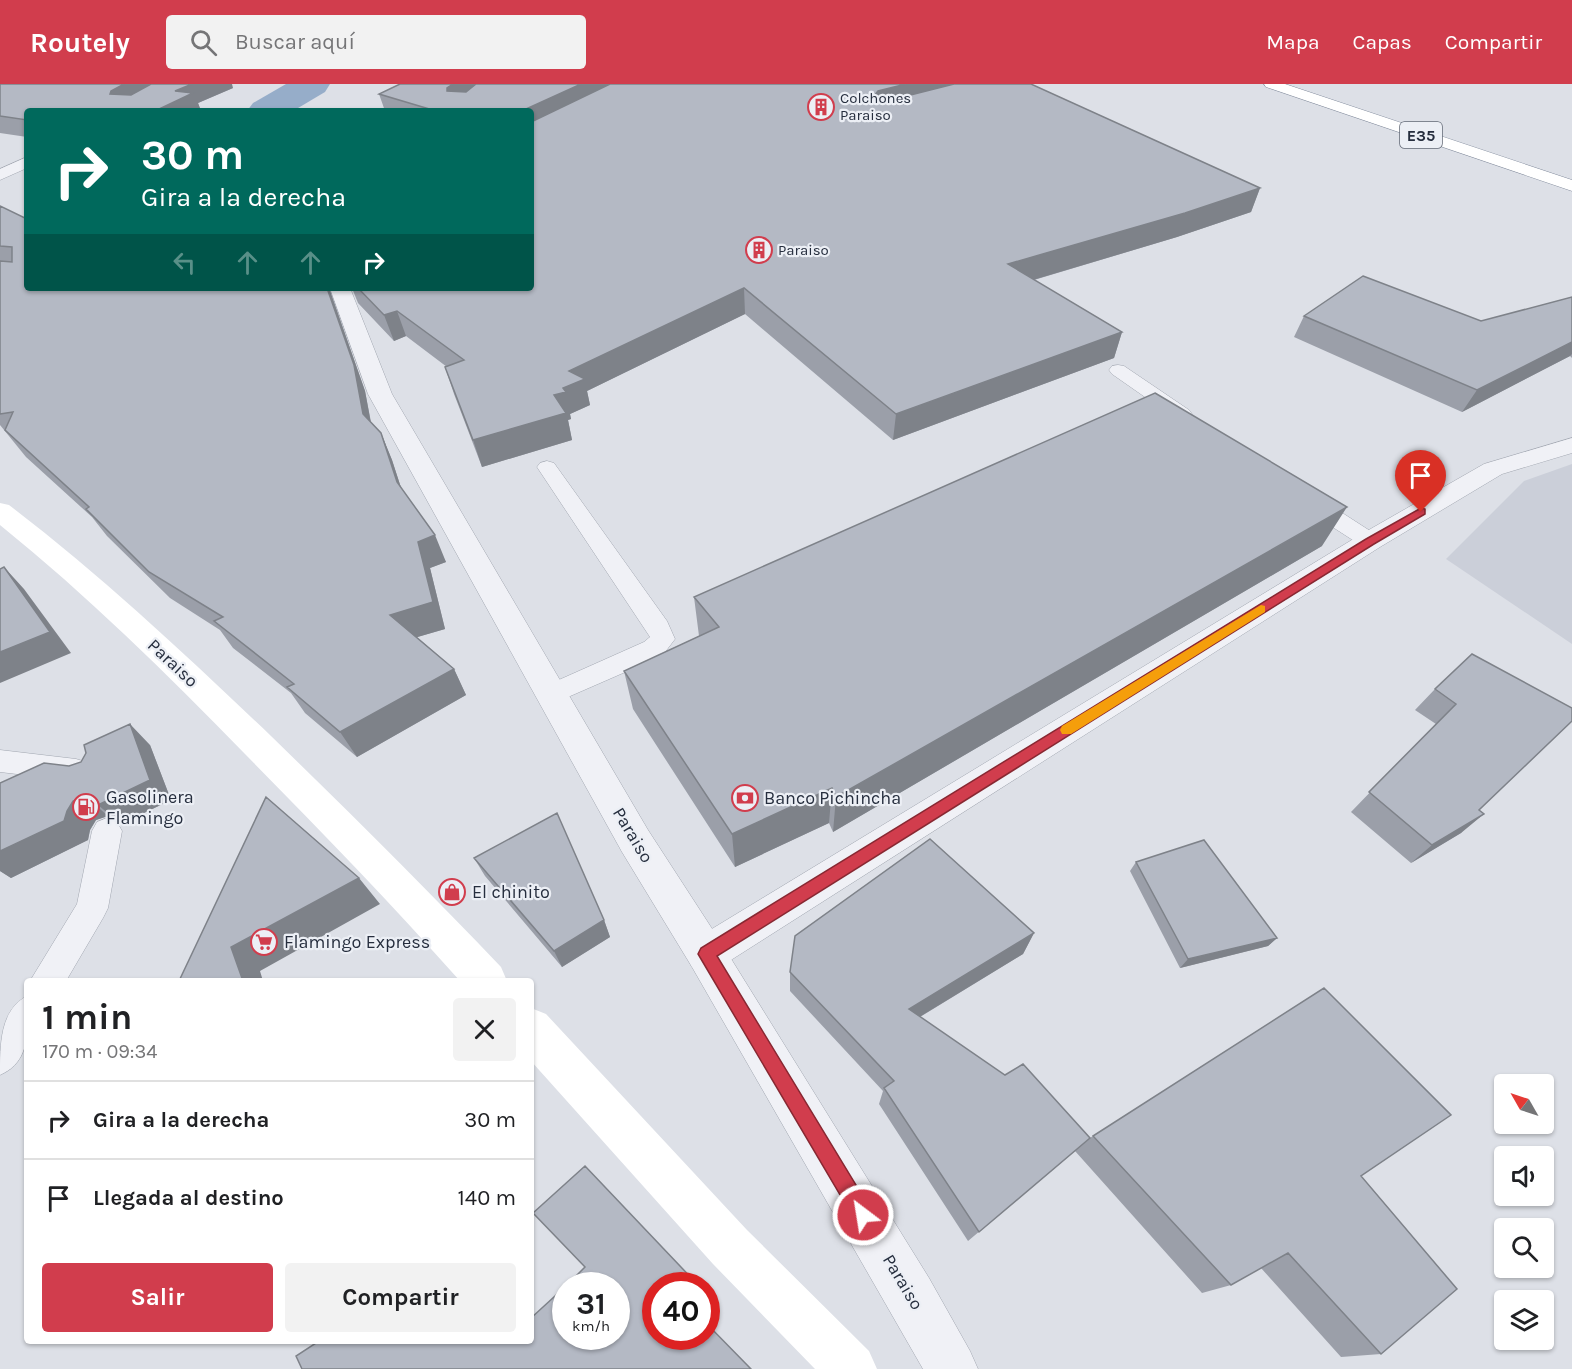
<!DOCTYPE html>
<html lang="es">
<meta charset="utf-8">
<style>
body{margin:0;font-family:Karla,sans-serif;background:#f2f2f2;color:#202124;height:100vh;display:flex;flex-direction:column;font-size:22px;white-space:nowrap}
*{box-sizing:border-box;margin:0}
p{font-size:20px;color:#757577}
.icon{flex:none;width:33px;height:33px;fill:none;stroke:currentColor;stroke-width:2;stroke-linecap:round;stroke-linejoin:round}
.map{position:relative;flex:1;overflow:hidden}
.panel{position:absolute;left:24px;top:894px;width:510px;height:366px;display:flex;flex-direction:column;background:#fff;border-radius:6px;box-shadow:0 2px 4px #0004}
.panel>*{flex:none}
.top-card{position:absolute;left:24px;top:24px;width:510px;height:183px;border-radius:6px;box-shadow:0 2px 4px #0004;background:#00695c;color:#fff;overflow:hidden}
.needle{width:39px;rotate:309deg}
.fabs{position:absolute;left:1494px;top:990px;display:grid;gap:12px}
.fabs a{display:grid;place-items:center;width:60px;height:60px;border-radius:6px;background:#fff;box-shadow:0 2px 4px #0004;font-size:30px}
.speed{position:absolute;left:552px;top:1188px;display:flex;gap:12px;font-size:30px;font-weight:700;text-align:center}
.speed>*{display:grid;place-content:center;width:78px;height:78px;border-radius:50%;background:#fff;box-shadow:0 2px 4px #0004;line-height:1}
.speed small{font-size:15px;font-weight:400}
.speed .limit{border:9px solid #d22;background:#fff;color:#111}
.pin{position:absolute;display:grid;place-items:center;width:51px;height:51px;color:#fff;margin:-62px -26px;border-radius:50% 50% 50% 0;rotate:-45deg;box-shadow:0 0 6px #0007}
.pin .icon{rotate:45deg}
.me{position:absolute;width:66px;margin:-33px;rotate:329deg;stroke-linejoin:round;filter:drop-shadow(0 0 4px #0008)}
.turn{display:flex;align-items:center;gap:21px;height:126px;padding:0 18px;font-size:27px}
.turn .icon{width:78px;height:78px;stroke-width:2.5}
.turn b{display:block;font-size:42px;line-height:51px}
.lanes{display:flex;align-items:center;height:57px;padding:0 18px;background:#0003;justify-content:center;gap:30px;direction:ltr}
.lanes .off{opacity:.35}
.round{display:grid;place-items:center;flex:none;width:63px;height:63px;border-radius:6px;background:#f2f2f2}
.overview{display:flex;align-items:center;justify-content:space-between;height:102px;padding:0 18px}
h1{font-size:36px;font-weight:700;line-height:45px}
.action{display:flex;gap:12px;margin-top:auto;padding:12px 18px}
.action a{flex:1;height:69px;border-radius:6px;background:#d13d4d;color:#fff;font-size:24px;font-weight:700;line-height:69px;text-align:center}
.action a+a{background:#f2f2f2;color:#202124}
ul{padding:0;list-style:none}
li{display:flex;align-items:center;gap:18px;height:78px;padding:0 18px;border-top:2px solid #e0e0e0}
li div{flex:1}
li b{display:block;font-size:22px}
li em{font-style:normal}
header{display:flex;align-items:center;gap:36px;box-sizing:border-box;height:84px;padding:0 30px;background:#d13d4d;color:#fff}
header strong{font-size:28px}
nav{display:flex;gap:33px;margin-inline-start:auto;font-size:21px}
.search{width:420px;height:54px;background:#f2f2f2;display:flex;align-items:center;gap:15px;box-sizing:border-box;padding:0 21px;border-radius:6px;color:#757577;font-size:22px}
.map>svg:first-child{display:block}
.built{fill:#cbcfd9}
.lines{fill:none;stroke-linecap:round;stroke-linejoin:round}
.river{fill:#96adc9;fill-rule:evenodd}
.service-casing{stroke:#a2a7b1;stroke-width:1}
.minor-casing{stroke:#a2a7b1;stroke-width:1}
.tertiary-casing{stroke:#a2a7b1;stroke-width:1}
.trunk-casing{stroke:#848d9e;stroke-width:1}
.service{fill:#f0f1f6;fill-rule:evenodd}
.minor{fill:#f0f1f6;fill-rule:evenodd}
.tertiary{fill:#f0f1f6;fill-rule:evenodd}
.secondary{fill:#fff;fill-rule:evenodd}
.trunk{fill:#fff;fill-rule:evenodd}
.wall{fill:#9b9fa9}
.shaded-wall{fill:#7e8289}
.building{fill:#b4b9c4;stroke:#7e8289;stroke-width:1.5}
.route{fill:#d13d4d;stroke:#882832;stroke-width:1.5}
.slow{fill:#f59e0b}
.labels{text-anchor:middle;dominant-baseline:central;stroke-width:4.5;stroke-linejoin:round;paint-order:stroke}
.far-poi-label{font-size:15px;fill:#262e3e;stroke:#eceff5;text-anchor:start}
.shield{fill:#eceff5;stroke:#616875;stroke-width:1.5}
.shield-label{font-size:16px;font-weight:bold;fill:#262e3e}
.street-label{font-size:18px;fill:#262e3e;stroke:#eceff5}
.poi-label{font-size:18px;fill:#262e3e;stroke:#eceff5;text-anchor:start}
</style>
<header>
<strong>Routely</strong>
<div class="search"><svg class="icon" aria-label="search" viewBox="0 0 24 24"><circle cx="10" cy="10" r="6"/><path d="M15 15l6 6"/></svg>Buscar aquí</div>
<nav><a>Mapa</a><a>Capas</a><a>Compartir</a></nav>
</header>
<div class="map">
<svg width="1572" height="1285" viewBox="0 0 1572 1285">
<rect width="100%" height="100%" fill="#dde0e7"/>
<!-- built -->
<path class="built" d="M1572 380V560L1446 475 1524 397Z"/>
<g class="lines">
<!-- river -->
<path class="river" d="M286 0H330L325 8 293 27H247L253 19Z"/>
<defs>
<path id="service" d="M1118 281 1124 282 1189 326 1192 330 1189 334H1175L1112 290 1109 286 1112 282Z
M547 377 554 379 667 537 675 555 662 572 552 620 543 617 539 610 543 603 644 558 650 553 537 383 540 379Z
M1308 410 1316 412 1378 452 1381 457 1378 462 1370 464 1362 462 1300 422 1297 417 1300 412Z
M0 666 76 675 86 678 90 686 86 694 76 697 0 688Z
M107 734 117 738 122 747 108 824 103 834 66 897H30L77 820 92 747 97 738Z
M27 912C27 942 33 977 0 991 0 960 0 926 27 912Z"/>
<path id="minor" d="M1572 354V369L1502 390 1380 463 720 883 706 889 692 883 686 870 692 857 1360 451 1484 380Z"/>
<path id="tertiary" d="M27 73V84L0 96V85Z
M330 204H350L392 310 648 746 720 857 929 1194 970 1267 978 1285H923L692 883 622 768 368 310Z"/>
<path id="trunk" d="M1264 0H1285L1572 96V107L1266 3Z"/>
</defs>
<!-- service casing -->
<use href="#service" class="service-casing"/>
<!-- minor casing -->
<use href="#minor" class="minor-casing"/>
<!-- tertiary casing -->
<use href="#tertiary" class="tertiary-casing"/>
<!-- trunk casing -->
<use href="#trunk" class="trunk-casing"/>
<!-- service -->
<use href="#service" class="service"/>
<!-- minor -->
<use href="#minor" class="minor"/>
<!-- tertiary -->
<use href="#tertiary" class="tertiary"/>
<!-- secondary -->
<path class="secondary" d="M0 419 9 421C102 492 187 572 271 652 349 728 426 804 501 883L507 897H460C391 819 318 744 245 670 167 590 87 511 0 441Z
M531 924 546 930 747 1146 869 1267 877 1285H815L713 1180 531 977Z"/>
<!-- trunk -->
<use href="#trunk" class="trunk"/>
</g>
<!-- wall -->
<path class="wall" d="M0 0 233 4 198 19 201 27H27V53L0 49Z
M400 0H1031L1260 104 1251 128 1177 153 1034 196 1122 248 1114 274 893 356 745 230 587 307 590 321 570 330 571 335 568 336 572 356 482 383 454 310 445 283H447L406 252 394 257 358 219 352 204H531V27H385L379 10Z
M0 122 27 204H329L365 307 371 338 381 349 392 376 401 404 446 478 430 484 445 545 417 553 454 585 466 611 357 673 305 629 291 609 233 564 220 546 170 514 107 452 92 433 26 373 0 341Z
M1572 213V274L1570 272 1462 328 1294 253 1304 232 1481 237Z
M1322 462 833 748 829 739 735 783 633 625 624 587 699 552 694 513Z
M1472 570 1479 726 1461 749 1411 779 1351 728 1436 640 1415 626 1435 605Z
M150 661 171 716 121 740 114 735 108 732 96 736 90 746 88 756 11 794 0 787V699L69 682Z
M474 774 604 836 610 853 562 883 485 792Z
M1136 778 1277 854 1268 862 1180 884 1130 787Z
M1034 849 1023 870 920 933 1090 1054 1093 1052 1361 1092 1381 1270 1341 1273 1261 1184 1231 1201 1202 1209 1075 1067 968 1157 879 1020 883 1007 790 907V888Z"/>
<!-- shaded-wall -->
<path class="shaded-wall" d="M124 0H164L120 25 110 10 111 7Z
M192 0H232L233 4 198 19 201 27H155L175 7Z
M453 0H484L453 25 447 7V4Z
M581 0H627L531 46V27H526V25Z
M906 0H988L876 28 874 12 878 7Z
M1260 104 1251 128 1177 153 1003 205 1008 180Z
M327 204H329L365 307 374 356 363 330Z
M744 204 745 230 587 307 590 321 570 330 571 335 568 336 572 356 482 383 473 356 554 311 563 304 569 287Z
M397 227 406 252 394 257 384 231Z
M1122 248 1114 274 893 356 896 330Z
M1572 258V270L1570 272 1462 328 1477 306Z
M381 349 392 376 408 425 397 398Z
M1347 423 1322 462 833 748 836 713Z
M435 451 446 478 430 484 445 545 404 557 390 531 418 458Z
M4 483 24 505 71 569 0 599V568Z
M454 585 466 611 357 673 340 648Z
M130 640 150 661 171 716 121 740 98 721Z
M832 704 829 739 735 783 732 750Z
M85 712 108 732 96 736 90 746 88 756 11 794 0 787V767L67 727 73 717Z
M1484 730 1461 749 1411 779 1432 761Z
M359 794 380 820 260 887 263 897H243L231 863Z
M604 836 610 853 562 883 554 867Z
M1034 849 1023 870 903 943 909 925Z
M1277 854 1268 862 1180 884 1188 875Z"/>
<!-- building -->
<path class="building" d="M0 0H124L111 7 110 10 131 11 151 0H192L175 7 193 9 155 27H27V36L0 32Z
M400 0H453L447 4V7L466 8 476 0H581L526 25V27H436L379 10Z
M610 0H906L878 7 874 12 883 18 954 0H1031L1260 104 1185 129 1008 180 1122 248 896 330 744 204 569 287 585 295 563 304 566 308 554 311 566 329 473 356 445 283 464 276 397 227 384 231 358 204H531V38Z
M0 122 27 135V204H327L354 281 363 330 381 349 397 398 435 451 418 458 433 518 390 531 454 585 340 648 287 603 294 600 214 537 223 533 149 488 86 425 89 423 5 346 13 328 0 330V177L12 178V163L0 162Z
M1363 192 1481 237 1572 213V258L1477 306 1304 232Z
M1155 309 1347 423 836 713 832 704 732 750 624 587 719 543 694 513Z
M4 483 50 548 0 568V485Z
M1472 570 1572 624V637L1479 726 1484 730 1432 761 1369 708 1456 620 1435 605Z
M130 640 150 696 98 721 96 717 85 712 73 717 67 727 64 737 0 767V699L44 679 69 682 81 678 86 669 84 661Z
M266 713 359 794 231 863 243 897H179Z
M557 729 604 836 554 867 474 774Z
M930 755 1034 849 909 925 1005 991 1023 980 1090 1054 979 1148 884 1004 894 997 790 888 795 852Z
M1204 756 1277 854 1188 875 1136 778Z
M1324 904 1451 1031 1361 1092 1457 1205 1381 1270 1288 1169 1231 1201 1093 1052Z
M585 1082 699 1202H656V1252H706V1239L751 1285H302L296 1272 319 1257H531V1234L566 1202V1252H616V1202H566L585 1183 533 1129Z"/>
<!-- route -->
<path class="route" d="M1421 424 1425 425V430L1374 460 717 872 870 1124 873 1131 870 1138 863 1141 856 1138 701 875 698 870 701 864 1366 455Z"/>
<!-- slow -->
<path class="slow" d="M1261 521 1265 522V528L1071 650H1062L1060 646 1062 642Z"/>
<!-- icons -->
<defs>
<symbol id="building-ring" viewBox="-11 -11 22 22"><circle r="9.5" fill="#eceff5" stroke="#d13d4d" stroke-width="1.5"/><path d="M-4-6H4V6H1V3H-1V6H-4ZM-2.5-4.3h1.7v1.8h-1.7ZM.8-4.3h1.7v1.8H.8ZM-2.5-1h1.7V.8h-1.7ZM.8-1h1.7V.8H.8Z" fill="#d13d4d"/></symbol>
<symbol id="bank-ring" viewBox="-11 -11 22 22"><circle r="9.5" fill="#eceff5" stroke="#d13d4d" stroke-width="1.5"/><path d="M-6-4H6V4H-6ZM0-2.3a2.3 2.3 0 1 0 0 4.6a2.3 2.3 0 1 0 0-4.6Z" fill="#d13d4d"/></symbol>
<symbol id="fuel-ring" viewBox="-11 -11 22 22"><circle r="9.5" fill="#eceff5" stroke="#d13d4d" stroke-width="1.5"/><path d="M-5.5-6h7V0h2V4h1.3V-2.5L3-4.5l.8-.8L6-3V5H2.5V1h-1V6h-7ZM-4.2-4.7v3.2H.2V-4.7Z" fill="#d13d4d"/></symbol>
<symbol id="shop-ring" viewBox="-11 -11 22 22"><circle r="9.5" fill="#eceff5" stroke="#d13d4d" stroke-width="1.5"/><path d="M-5-2.5h2.3a2.7 3.5 0 0 1 5.4 0H5L5.5 6h-11ZM-1.5-2.5h3a1.5 2.3 0 0 0-3 0Z" fill="#d13d4d"/></symbol>
<symbol id="supermarket-ring" viewBox="-11 -11 22 22"><circle r="9.5" fill="#eceff5" stroke="#d13d4d" stroke-width="1.5"/><path d="M-6-5.5h2.5l.6 2H6L4.5 2H-2.5L-4.4-4H-6ZM-1.5 3.2a1.3 1.3 0 1 0 .1 0ZM3 3.2a1.3 1.3 0 1 0 .1 0Z" fill="#d13d4d"/></symbol>
</defs>
<g fill-rule="evenodd">
<use href="#building-ring" x="806" y="8" width="30" height="30"/>
<use href="#building-ring" x="744" y="151" width="30" height="30"/>
<use href="#bank-ring" x="730" y="699" width="30" height="30"/>
<use href="#fuel-ring" x="71" y="708" width="30" height="30"/>
<use href="#shop-ring" x="437" y="793" width="30" height="30"/>
<use href="#supermarket-ring" x="249" y="843" width="30" height="30"/>
</g>
<g class="labels">
<!-- far-poi labels -->
<g class="far-poi-label">
<text x="840" y="14">Colchones<tspan x="840" dy="17">Paraiso</tspan></text>
<text x="778" y="166">Paraiso</text>
</g>
<!-- shield labels -->
<rect class="shield" x="1400" y="38" width="42" height="26" rx="4.5"/>
<g class="shield-label">
<text x="1421" y="51">E35</text>
</g>
<!-- street labels -->
<g class="street-label">
<text transform="translate(173 579) rotate(43)">Paraiso</text>
<text transform="translate(633 751) rotate(59)">Paraiso</text>
<text transform="translate(903 1198) rotate(59)">Paraiso</text>
</g>
<!-- poi labels -->
<g class="poi-label">
<text x="106" y="713">Gasolinera<tspan x="106" dy="21">Flamingo</tspan></text>
<text x="764" y="714">Banco Pichincha</text>
<text x="472" y="808">El chinito</text>
<text x="284" y="858">Flamingo Express</text>
</g>
</g>
</svg>
<div class="fabs">
<a><svg class="needle" viewBox="-14 -14 28 28"><path d="M0-13l5 13h-10z" fill="#e53935"/><path d="M0 13l5-13h-10z" fill="#757577"/></svg></a>
<a><svg class="icon" aria-label="sound" viewBox="0 0 24 24"><path d="M4 9h4l5-4v14l-5-4H4zM17 9q2 3 0 6"/></svg></a>
<a><svg class="icon" aria-label="search" viewBox="0 0 24 24"><circle cx="10" cy="10" r="6"/><path d="M15 15l6 6"/></svg></a>
<a><svg class="icon" aria-label="layers" viewBox="0 0 24 24"><path d="M12 4l9 5-9 5-9-5zM3 14l9 5 9-5"/></svg></a>
</div>
<div class="speed"><div>31<small>km/h</small></div><div class="limit">40</div></div>
<div class="pin" style="left:1421px;top:428px;background:#d93025"><svg class="icon" aria-label="arrive" viewBox="0 0 24 24"><path d="M6 21V4h12l-3 4 3 4H6"/></svg></div>
<svg class="me" style="left:863px;top:1131px" viewBox="-20 -20 40 40"><circle r="17" fill="#d13d4d" stroke="#fff" stroke-width="3"/><path d="M0-11L8 9 0 5-8 9z" fill="#fff"/></svg>
<div class="top-card">
<div class="turn"><svg class="icon" aria-label="right" viewBox="0 0 24 24"><path d="M7 20v-9h11M14 6l5 5-5 5"/></svg><div><b>30 m</b>Gira a la derecha</div></div>
<div class="lanes"><svg class="icon off" aria-label="left" viewBox="0 0 24 24"><path d="M17 20v-9H6M10 6l-5 5 5 5"/></svg><svg class="icon off" aria-label="ahead" viewBox="0 0 24 24"><path d="M12 20V5M6 11l6-6 6 6"/></svg><svg class="icon off" aria-label="ahead" viewBox="0 0 24 24"><path d="M12 20V5M6 11l6-6 6 6"/></svg><svg class="icon" aria-label="right" viewBox="0 0 24 24"><path d="M7 20v-9h11M14 6l5 5-5 5"/></svg></div>
</div>
<section class="panel">
<div class="overview"><div><h1>1 min</h1><p>170 m · 09:34</p></div><a class="round"><svg class="icon" aria-label="close" viewBox="0 0 24 24"><path d="M6 6l12 12M18 6L6 18"/></svg></a></div>
<ul>
<li><svg class="icon" aria-label="right" viewBox="0 0 24 24"><path d="M7 20v-9h11M14 6l5 5-5 5"/></svg><div><b>Gira a la derecha</b></div><em>30 m</em></li>
<li><svg class="icon" aria-label="arrive" viewBox="0 0 24 24"><path d="M6 21V4h12l-3 4 3 4H6"/></svg><div><b>Llegada al destino</b></div><em>140 m</em></li>
</ul>
<div class="action"><a>Salir</a><a>Compartir</a></div>
</section>
</div>
